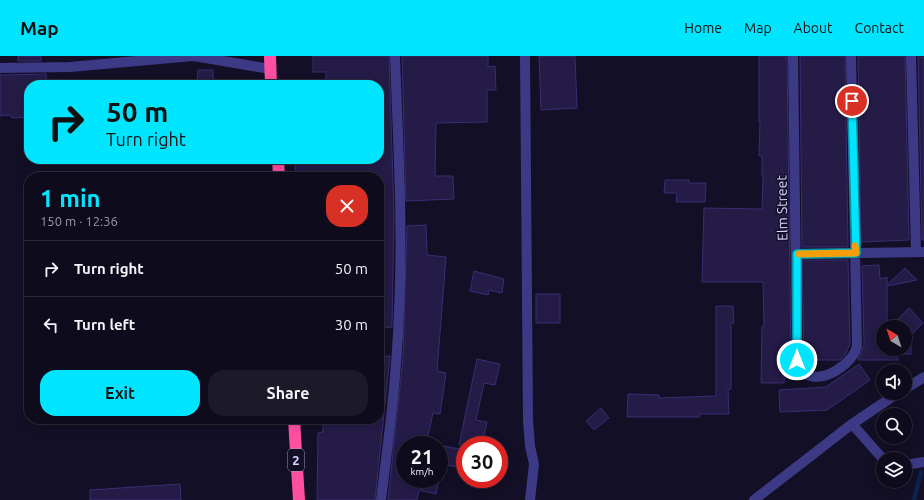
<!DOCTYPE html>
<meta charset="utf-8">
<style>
body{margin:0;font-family:Ubuntu,sans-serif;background:#1c1929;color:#f1f3f6;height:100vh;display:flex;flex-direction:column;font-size:15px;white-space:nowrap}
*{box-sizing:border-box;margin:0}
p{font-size:13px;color:#9b9ba3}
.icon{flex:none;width:22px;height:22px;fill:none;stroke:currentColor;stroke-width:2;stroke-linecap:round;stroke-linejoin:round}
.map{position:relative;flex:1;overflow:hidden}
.panel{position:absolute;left:24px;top:116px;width:360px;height:252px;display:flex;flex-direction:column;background:#0e0b1c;border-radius:16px;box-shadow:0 2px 10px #0003,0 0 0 1px #2e2b3b}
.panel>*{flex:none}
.banner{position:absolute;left:24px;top:24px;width:360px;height:84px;border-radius:16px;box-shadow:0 2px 10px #0003,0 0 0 1px #2e2b3b;background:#00e5ff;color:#111;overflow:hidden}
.needle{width:26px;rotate:321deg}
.tools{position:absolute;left:876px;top:264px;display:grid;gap:8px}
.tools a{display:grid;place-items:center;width:36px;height:36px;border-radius:50%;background:#0e0b1c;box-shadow:0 2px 10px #0003,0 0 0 1px #2e2b3b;font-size:20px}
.speed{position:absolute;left:396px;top:380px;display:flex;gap:8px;font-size:20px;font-weight:700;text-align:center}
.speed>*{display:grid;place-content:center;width:52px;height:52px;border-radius:50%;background:#0e0b1c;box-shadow:0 2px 10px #0003,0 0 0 1px #2e2b3b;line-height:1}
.speed small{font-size:10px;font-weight:400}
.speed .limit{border:6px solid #d22;background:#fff;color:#111}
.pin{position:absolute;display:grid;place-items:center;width:34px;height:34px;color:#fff;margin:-17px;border:2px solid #fff;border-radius:50%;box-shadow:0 1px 4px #0007}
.me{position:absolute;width:44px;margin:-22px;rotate:0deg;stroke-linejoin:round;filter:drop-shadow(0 0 3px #0008)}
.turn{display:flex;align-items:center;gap:14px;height:84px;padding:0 16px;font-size:18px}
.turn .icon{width:52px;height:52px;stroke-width:2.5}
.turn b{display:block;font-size:28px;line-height:34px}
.round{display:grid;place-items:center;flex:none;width:42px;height:42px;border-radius:16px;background:#1c1929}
.head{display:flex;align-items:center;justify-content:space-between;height:68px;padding:0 16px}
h1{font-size:24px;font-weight:700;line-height:30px;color:#00e5ff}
.primary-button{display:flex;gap:8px;margin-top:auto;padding:8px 16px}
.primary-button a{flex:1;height:46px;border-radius:16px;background:#00e5ff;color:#111;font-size:16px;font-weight:700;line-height:46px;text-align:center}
.primary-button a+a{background:#1c1929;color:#f1f3f6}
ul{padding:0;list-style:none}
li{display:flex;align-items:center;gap:12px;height:56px;padding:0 16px;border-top:1px solid #2e2b3b}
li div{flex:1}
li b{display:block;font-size:15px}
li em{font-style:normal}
header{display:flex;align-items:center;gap:24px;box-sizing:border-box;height:56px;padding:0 20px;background:#00e5ff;color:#111}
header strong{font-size:19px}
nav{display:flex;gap:22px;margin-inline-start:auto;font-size:14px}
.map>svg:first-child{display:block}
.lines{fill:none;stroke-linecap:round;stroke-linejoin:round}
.stream{stroke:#0c2248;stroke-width:4.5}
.building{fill:#241b47;stroke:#3b2d73}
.minor{stroke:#3d3a85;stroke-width:10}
.highway{stroke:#ff4fa3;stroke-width:12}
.route-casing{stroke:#0095a6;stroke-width:10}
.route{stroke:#00e5ff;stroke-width:7}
.slow{stroke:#f59e0b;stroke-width:7}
.labels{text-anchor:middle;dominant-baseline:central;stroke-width:3;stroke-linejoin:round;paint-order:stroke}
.shield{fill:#130f26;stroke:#9e99be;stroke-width:1}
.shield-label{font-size:13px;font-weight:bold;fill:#d9d4ff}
.street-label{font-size:14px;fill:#d9d4ff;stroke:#130f26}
</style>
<header>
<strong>Map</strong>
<nav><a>Home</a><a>Map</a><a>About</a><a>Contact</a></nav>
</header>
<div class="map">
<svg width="924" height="444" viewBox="0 0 924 444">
<rect width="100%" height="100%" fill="#130f26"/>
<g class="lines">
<!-- stream -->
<path class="stream" d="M914 444 921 416"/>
</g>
<!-- building -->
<path class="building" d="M18 0H41V5H18Z
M313 0H389L394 159 392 271 379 272V121H295V104L379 103V29H326V16H313Z
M402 0H488V11L495 10 496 34H487V66L436 67 435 120H453L454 143 406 145Z
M539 0H575L577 52 541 54Z
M759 0H787L791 304H785L784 327H761L762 270H764L763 226H702L704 152 762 153 763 120H762V100H759L760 66H759Z
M800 0H845L848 191H802Z
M858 0H905L909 184 861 186Z
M918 1H924V184H922Z
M198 14H213V29H197Z
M46 18 47 29H29V61L12 62 11 59 0 60V19Z
M665 124H689V127H706L705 146H676L677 137H664Z
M426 169 427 199 446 201 437 315 446 317 440 358 433 357 426 389H405V423H439L436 438 419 434 417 444H388L403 302 407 170Z
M802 204H848L850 288 845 299 840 304H804Z
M879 209 880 223 887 221V229L905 212 917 224 887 230V271H883V293H905V271H890L909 252 923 267 911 279V298H895L899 304H858L864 289 862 210Z
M474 215 504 223 502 237 489 234 488 239 470 235Z
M536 238H560V267H536Z
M716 250H733L734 267H731V333H728L729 358H699V361H627L628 338 659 339V342L716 340Z
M390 300 375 444H317L318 377 323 376V363H379V301Z
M477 303 500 308 495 329 484 327 476 364 487 366 484 381 477 380 475 389H459Z
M859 308 870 324 827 354 780 356 779 334 826 331Z
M601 352 609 362 594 374 586 365Z
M443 390 465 394V412L439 408Z
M180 428 181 444H90V434Z"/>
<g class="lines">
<!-- minor -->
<path class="minor" d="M194 0 270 13
M525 0 528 364 530 390 534 408 530 444
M793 0 797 304C798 309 800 314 804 317 821 330 855 307 857 289L851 0
M911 0 916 196
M0 12 70 11 193 0
M797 198 924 196
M905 333 924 321
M852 368 883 403
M905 409 924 406
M381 444C389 381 397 318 399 254 403 170 398 85 395 0
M754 444 852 368 898 337"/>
<!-- highway -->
<path class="highway" d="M270 0 271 29
M278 103 279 121
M294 363 299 444"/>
</g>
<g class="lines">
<defs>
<path id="route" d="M797 304V198L856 197 852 45"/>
</defs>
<!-- route casing -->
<use href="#route" class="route-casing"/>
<!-- route -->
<use href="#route" class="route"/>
<!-- slow -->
<path class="slow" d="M799 198 856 197 855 190"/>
</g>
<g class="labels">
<!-- shield labels -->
<rect class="shield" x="288" y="393" width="16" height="22" rx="3"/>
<g class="shield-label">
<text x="296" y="404">2</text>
</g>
<!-- street labels -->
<g class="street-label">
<text transform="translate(782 152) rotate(-91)">Elm Street</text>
</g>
</g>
</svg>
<div class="tools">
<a><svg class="needle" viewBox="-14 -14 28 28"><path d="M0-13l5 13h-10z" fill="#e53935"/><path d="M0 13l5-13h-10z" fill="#9b9ba3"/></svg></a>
<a><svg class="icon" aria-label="sound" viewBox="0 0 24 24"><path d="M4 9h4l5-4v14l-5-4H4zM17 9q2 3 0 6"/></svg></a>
<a><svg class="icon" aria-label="search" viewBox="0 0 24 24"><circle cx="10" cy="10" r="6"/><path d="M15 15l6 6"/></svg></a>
<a><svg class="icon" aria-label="layers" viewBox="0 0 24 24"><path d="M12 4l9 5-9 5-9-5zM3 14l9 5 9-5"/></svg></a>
</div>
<div class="speed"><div>21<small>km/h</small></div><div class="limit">30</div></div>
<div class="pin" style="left:852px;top:45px;background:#d93025"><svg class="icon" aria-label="arrive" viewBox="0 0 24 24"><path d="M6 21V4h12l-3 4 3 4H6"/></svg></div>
<svg class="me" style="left:797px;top:304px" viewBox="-20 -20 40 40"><circle r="17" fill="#00e5ff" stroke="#fff" stroke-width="3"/><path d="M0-11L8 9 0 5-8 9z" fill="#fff"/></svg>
<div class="banner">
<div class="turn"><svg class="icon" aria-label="right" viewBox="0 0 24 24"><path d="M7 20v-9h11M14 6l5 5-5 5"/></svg><div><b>50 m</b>Turn right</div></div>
</div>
<section class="panel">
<div class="head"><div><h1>1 min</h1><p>150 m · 12:36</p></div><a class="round" style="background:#d93025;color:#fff"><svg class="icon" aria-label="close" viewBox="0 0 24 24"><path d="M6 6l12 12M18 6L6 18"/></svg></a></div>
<ul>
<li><svg class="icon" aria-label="right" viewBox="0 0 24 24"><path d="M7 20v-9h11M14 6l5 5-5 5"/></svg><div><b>Turn right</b></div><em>50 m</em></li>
<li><svg class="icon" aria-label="left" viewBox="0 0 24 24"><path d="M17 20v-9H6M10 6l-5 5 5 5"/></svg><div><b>Turn left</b></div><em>30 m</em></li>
</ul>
<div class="primary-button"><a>Exit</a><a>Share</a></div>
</section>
</div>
